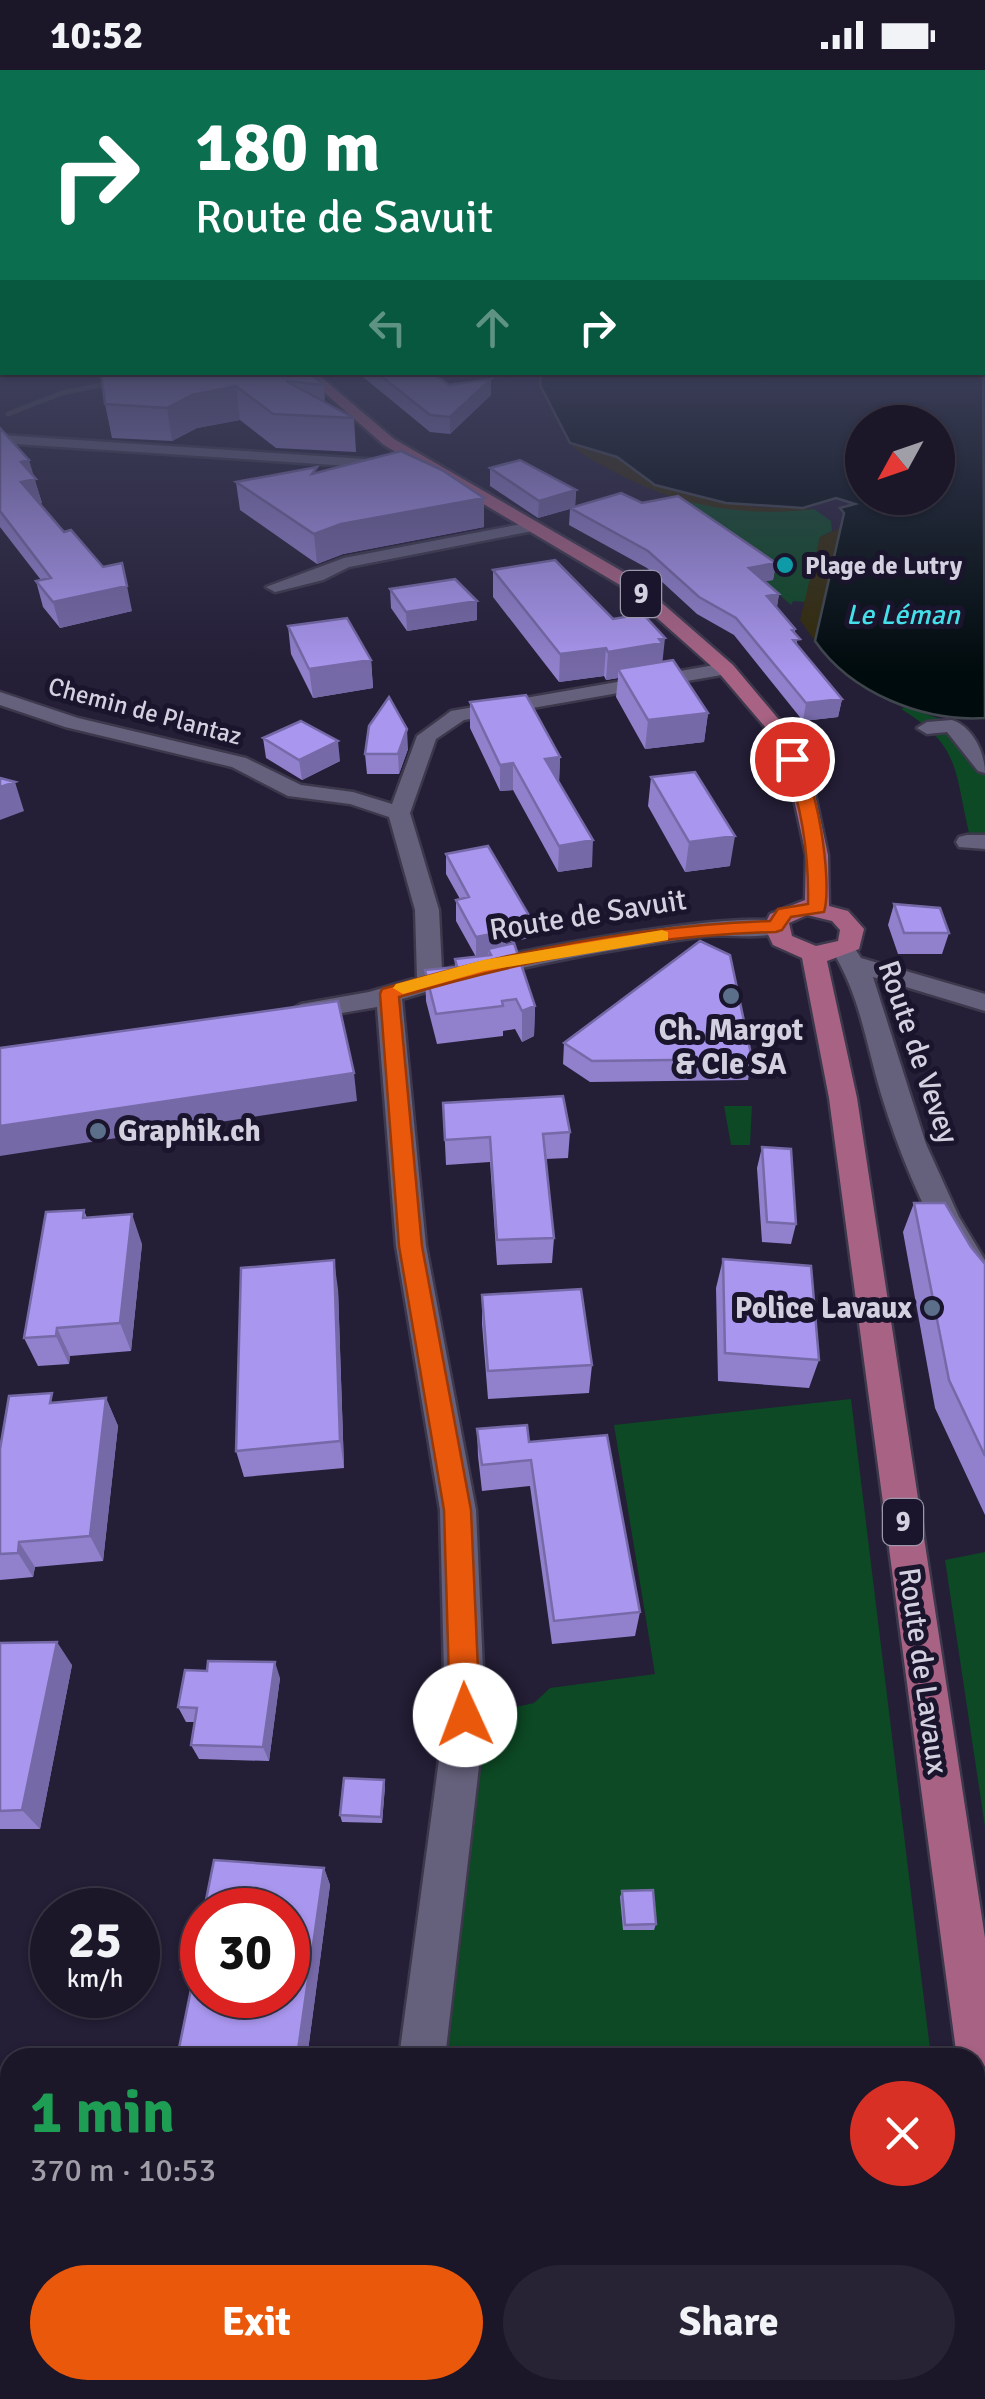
<!DOCTYPE html>
<meta charset="utf-8">
<style>
body{margin:0;font-family:Signika,sans-serif;background:#282334;color:#f1f3f6;height:100vh;display:flex;flex-direction:column;font-size:38px;white-space:nowrap}
*{box-sizing:border-box;margin:0}
p{font-size:32px;color:#a09fa8}
.icon{flex:none;width:55px;height:55px;fill:none;stroke:currentColor;stroke-width:2;stroke-linecap:round;stroke-linejoin:round}
.map{position:relative;flex:1;overflow:hidden}
.drawer{position:absolute;left:0px;top:1978px;width:985px;height:352px;display:flex;flex-direction:column;background:#1b1628;border-radius:30px 30px 0 0;box-shadow:0 2px 8px #0004,0 0 0 2px #393545}
.drawer>*{flex:none}
.banner{position:absolute;left:0px;top:0px;width:985px;height:305px;box-shadow:0 2px 8px #0004,0 0 0 2px #393545;background:#0b6e4f;color:#fff;overflow:hidden}
.needle{width:65px;rotate:230deg}
.tools{position:absolute;left:845px;top:335px;display:grid;gap:20px}
.tools a{display:grid;place-items:center;width:110px;height:110px;border-radius:50%;background:#1b1628;box-shadow:0 2px 8px #0004,0 0 0 2px #393545;font-size:50px}
.speed{position:absolute;left:30px;top:1818px;display:flex;gap:20px;font-size:50px;font-weight:700;text-align:center}
.speed>*{display:grid;place-content:center;width:130px;height:130px;border-radius:50%;background:#1b1628;box-shadow:0 2px 8px #0004,0 0 0 2px #393545;line-height:1}
.speed small{font-size:25px;font-weight:400}
.speed .limit{border:15px solid #d22;background:#fff;color:#111}
.pin{position:absolute;display:grid;place-items:center;width:85px;height:85px;color:#fff;margin:-42px;border:5px solid #fff;border-radius:50%;box-shadow:0 2px 10px #0007}
.me{position:absolute;width:110px;margin:-55px;rotate:358deg;stroke-linejoin:round;filter:drop-shadow(0 0 8px #0008)}
.turn{display:flex;align-items:center;gap:35px;height:210px;padding:0 30px;font-size:45px}
.turn .icon{width:130px;height:130px;stroke-width:2.5}
.turn b{display:block;font-size:70px;line-height:85px}
.lanes{display:flex;align-items:center;height:95px;padding:0 30px;background:#0003;justify-content:center;gap:50px;direction:ltr}
.lanes .off{opacity:.35}
.round{display:grid;place-items:center;flex:none;width:105px;height:105px;border-radius:52px;background:#282334}
.overview{display:flex;align-items:center;justify-content:space-between;height:170px;padding:0 30px}
h1{font-size:60px;font-weight:700;line-height:75px;color:#1e9e55}
.cta{display:flex;gap:20px;margin-top:auto;padding:20px 30px}
.cta a{flex:1;height:115px;border-radius:60px;background:#ea580c;color:#fff;font-size:40px;font-weight:700;line-height:115px;text-align:center}
.cta a+a{background:#282334;color:#f1f3f6}
.status{display:flex;justify-content:space-between;align-items:center;height:70px;padding:0 50px;background:#1b1628;direction:ltr}
.status svg{height:28px;fill:currentColor}
.map>svg:first-child{display:block}
.green{fill:#0c4924}
.sand{fill:#322a08}
.water{fill:#000b0d;stroke:#3f464c;stroke-width:2.5;fill-rule:evenodd}
.lines{fill:none;stroke-linecap:round;stroke-linejoin:round}
.stream{stroke:#3f464c;stroke-width:5}
.minor-casing{stroke:#3d384c;stroke-width:5}
.major-casing{stroke:#3d384c;stroke-width:5}
.minor{fill:#65617c;fill-rule:evenodd}
.major{fill:#a86384;fill-rule:evenodd}
.wall{fill:#9181cd}
.shaded-wall{fill:#7669a7}
.building{fill:#a996ee;stroke:#7669a7;stroke-width:2.5}
.route{fill:#ea580c;stroke:#983908;stroke-width:2.5}
.slow{fill:#f59e0b}
.culture-dot{fill:#0f9aa8;stroke:#1a152c;stroke-width:4}
.service-dot{fill:#5c6f8a;stroke:#1a152c;stroke-width:4}
.labels{text-anchor:middle;dominant-baseline:central;stroke-width:10;stroke-linejoin:round;paint-order:stroke}
.far-poi-label{font-size:25px;font-weight:bold;fill:#d3d0e0;stroke:#1a152c;text-anchor:start}
.far-street-label{font-size:25px;fill:#d3d0e0;stroke:#1a152c}
.shield{fill:#1a152c;stroke:#9c98aa;stroke-width:2.5}
.shield-label{font-size:28px;font-weight:bold;fill:#d3d0e0}
.far-water-label{font-size:28px;font-style:italic;fill:#45dfea;stroke:#1a152c}
.street-label{font-size:30px;fill:#d3d0e0;stroke:#1a152c}
.poi-label{font-size:30px;font-weight:bold;fill:#d3d0e0;stroke:#1a152c}
</style>
<div class="status"><b>10:52</b><svg viewBox="0 0 49 12"><path d="M0 12V9h3v3zM5 12V6h3v6zM10 12V3h3v9zM15 12V0h3v12zM26 1h20v11H26zM47 4h2v5h-2z"/></svg></div>
<div class="map">
<svg width="985" height="2329" viewBox="0 0 985 2329">
<rect width="100%" height="100%" fill="#241e36"/>
<!-- green -->
<path class="green" d="M688 430C732 441 769 444 814 439L831 451 832 461 820 467 806 532 793 531 791 535 765 512 775 508 661 431Z
M905 637 952 653 985 693V766L970 767C954 702 962 676 901 639Z
M724 1036H752L750 1075H731Z
M851 1329 931 1987 447 1988 459 1838 489 1643 534 1633 550 1618 655 1604 614 1355Z
M985 1482V1757L945 1490Z
M427 2320H968L969 2329H427Z"/>
<!-- sand -->
<path class="sand" d="M570 373 617 387 655 414 685 424 755 437 814 439C736 448 669 434 602 395 591 389 578 383 570 373Z
M841 458 816 562 815 571 800 550 820 467Z"/>
<!-- water -->
<path class="water" d="M983 277 985 648C923 652 851 623 815 571L844 443 840 438 855 434 836 428 803 438 726 433 655 415 617 387 570 373 540 315 541 302H982ZM862 352H938V428H862Z"/>
<g class="lines">
<!-- stream -->
<path class="stream" d="M8 344 62 323 116 312"/>
<defs>
<path id="minor" d="M0 365 395 391 402 395 395 399 0 373Z
M532 452 538 454V460L349 497 323 510 275 522 266 517 344 488Z
M726 593 733 595V603L464 650 436 669 410 743 439 840 442 900C485 887 766 831 788 856 773 873 728 863 706 866 603 880 501 899 402 929L426 1176 476 1440 485 1645 445 1988H399L445 1645 440 1440 396 1176 377 937 301 950 288 942 301 934 369 922 417 908 415 840 389 747 350 734 288 726 232 697 65 657 0 635V622L78 648 246 688 301 715 353 722 392 734 417 666 451 641Z
M952 650C973 657 985 683 985 703L978 701 947 662 927 664 917 658 927 652Z
M967 765H985V779L959 777 956 772 959 767Z
M843 871 852 874 861 888 985 924V941L873 907 926 1074 959 1147 985 1190V1226C968 1221 960 1202 951 1187 921 1136 898 1080 881 1024 866 974 860 924 831 879Z
M0 2215H10V2267H0Z
M352 2320H405L409 2329H355Z"/>
<path id="major" d="M301 302H315L394 369 632 507 733 595 791 664 813 715 828 785 829 836 848 841 864 859 859 879 827 891 857 1028 985 1868V2045L975 2041V1988H957L829 1028 802 888 773 875 764 856 770 844 805 830 806 785 791 715 772 665 719 603 620 515 384 375ZM807 845 832 851 840 860 838 871 816 876 792 866 789 853Z"/>
</defs>
<!-- minor casing -->
<use href="#minor" class="minor-casing"/>
<!-- major casing -->
<use href="#major" class="major-casing"/>
<!-- minor -->
<use href="#minor" class="minor"/>
<!-- major -->
<use href="#major" class="major"/>
</g>
<!-- wall -->
<path class="wall" d="M309 302 324 315 325 333 354 348 356 382 276 378 240 350 197 358 172 371 112 368 105 334Z
M357 302H432L449 315 491 325 450 364 430 362Z
M0 358 33 406 42 433 40 434 132 541 60 558 43 537 36 511 41 510 0 457Z
M490 398 576 420 575 437 642 433 776 493 773 510 764 511 779 524 777 537 795 559V563L798 577 842 629 838 647 803 651 734 565 697 544 647 498 569 455 570 439 538 448 490 416Z
M318 402 484 457 343 484 317 494 240 440 236 412Z
M493 500 613 549 662 591 708 643 704 672 645 679 616 627 618 608 606 610 604 606 559 612 493 527Z
M390 519 477 550 407 561 391 538Z
M288 556 371 590 373 618 313 628 291 584Z
M470 632 560 687 559 713 592 797 558 802 513 720 500 721 470 658Z
M263 668 340 691 302 710 266 688Z
M408 679 399 704H367L365 684Z
M651 707 730 796 685 802 648 736Z
M446 784 529 868 506 873V875L535 936 534 966 522 972 515 959 503 961V966L437 974 426 931 425 900 455 897V889L476 887 456 851V830L460 829 446 804Z
M894 834 949 863 942 884H898L888 855Z
M564 973 752 989 748 1010 590 1012 563 994Z
M443 1033 570 1062 568 1088 546 1089 554 1168 552 1193 497 1195 490 1092 446 1095Z
M762 1077 796 1154 791 1174 762 1172 757 1098Z
M914 1133 971 1177 985 1194V1445L935 1338 903 1162Z
M84 1140 87 1148 142 1174 131 1281 70 1286 69 1294 38 1296 24 1268Z
M723 1189 819 1290 809 1318 718 1311 716 1218Z
M338 1219 344 1398 244 1407 236 1381Z
M482 1225 592 1295 589 1323 488 1329 482 1254Z
M106 1328 118 1356 103 1491 35 1497 33 1507 0 1510V1379L57 1332Z
M477 1359 529 1372 640 1542 635 1566 552 1574 530 1416 482 1421 478 1386Z
M0 1573 72 1595 40 1759H0Z
M280 1608 269 1691 199 1689 191 1675 195 1652H186L178 1637Z
M385 1716 382 1753 342 1752 340 1745Z
M324 1798 330 1815 307 1988H191L179 1978 192 1911 181 1899 201 1859Z
M622 1821 656 1854 654 1860H623L620 1827Z"/>
<!-- shaded-wall -->
<path class="shaded-wall" d="M491 309V325L450 364V347Z
M236 316 240 350 197 358 172 371 167 338 192 325Z
M29 390 42 433 28 436 21 412V392Z
M576 420 575 437 538 448 539 431Z
M484 428V457L343 484 317 494 314 464 341 454Z
M776 493 773 510 747 515 749 498Z
M127 516 132 541 60 558 53 532Z
M779 524 776 541 767 526Z
M477 531V550L407 561 406 542Z
M665 568 662 596 618 599V608L606 610 608 582Z
M606 578 604 606 559 612 560 584Z
M371 590 373 618 313 628 309 599Z
M842 629 838 647 803 651 806 633Z
M708 643 704 672 645 679 648 650Z
M407 659 408 679 399 704 398 684Z
M338 671 340 691 302 710 299 690Z
M560 687 559 713 545 689Z
M513 693V720L500 721V695Z
M15 712 24 741 0 750V717Z
M735 766 730 796 685 802 689 772Z
M593 770 592 797 558 802 559 776Z
M530 847 529 868 506 873V881L488 879V885L476 888V867L504 852Z
M535 936 534 966 522 972V941Z
M354 1003 357 1031 0 1086V1056Z
M132 1144 142 1174 131 1281 120 1253Z
M334 1190 338 1219 344 1398 340 1371Z
M57 1258 70 1286 69 1294 56 1266Z
M106 1328 118 1356 103 1491 90 1466Z
M19 1472 35 1497 33 1507 18 1483Z
M57 1572 72 1595 40 1759 22 1740Z
M275 1592 280 1608 269 1691 263 1677Z
M384 1710 385 1716 382 1753 381 1747Z
M324 1798 330 1815 307 1988H298Z
M122 2320H144L142 2329H121Z"/>
<!-- building -->
<path class="building" d="M101 302H309L324 315 286 311 354 348 273 344 236 316 192 325 167 338 105 334Z
M376 302H432L449 315 491 309 450 347 430 345Z
M0 358 29 390 21 392 36 409 21 412 64 462 71 460 103 497 122 493 127 516 53 532 36 511 51 508 0 441Z
M401 381 442 400 484 428 341 454 314 464 236 412 317 397 312 404Z
M520 390 576 420 539 431 490 398Z
M621 423 642 433 678 426 776 493 749 498 779 524 767 526 795 559 792 560 800 569 793 570 842 629 806 633 736 548 699 527 648 481 570 438Z
M555 490 613 549 643 544 665 568 659 569 662 573 608 582 606 578 560 584 493 500Z
M455 509 477 531 406 542 390 519Z
M347 548 371 590 309 599 288 556Z
M673 590 708 643 648 650 618 599Z
M526 625 560 687 545 689 593 770 559 776 513 693 500 695 470 632Z
M389 627 407 659 398 684H365L369 656Z
M301 651 338 671 299 690 263 668Z
M695 702 735 766 689 772 651 707Z
M0 708 15 712 0 717Z
M488 776 530 847 504 852 507 861 476 867 456 830 469 827 446 784Z
M894 834 940 838 949 863H904Z
M700 871 730 885 752 989 592 991 564 973Z
M514 873 535 936 522 941 516 929 502 931 503 936 436 944 425 900 457 897 455 889 491 885 488 879Z
M338 931 354 1003 0 1056V978Z
M563 1026 570 1062 543 1064 554 1168 497 1170 490 1067 445 1070 443 1033Z
M762 1077 791 1079 796 1154 767 1152Z
M914 1133H945L971 1177 985 1194V1386L949 1310Z
M84 1140 83 1148 132 1144 120 1253 57 1258 56 1266 24 1268 46 1142Z
M723 1189 811 1196 819 1290 725 1283Z
M334 1190 340 1371 236 1381 241 1198Z
M581 1219 592 1295 488 1301 482 1225Z
M52 1323 50 1333 106 1328 90 1466 19 1472 18 1483 0 1484V1379L9 1326Z
M527 1355 529 1372 607 1365 640 1542 554 1551 531 1390 482 1395 477 1359Z
M57 1572 22 1740 0 1741V1573Z
M208 1591 275 1592 263 1677 191 1675 197 1638 178 1637 185 1600 207 1601Z
M344 1708 384 1710 381 1747 340 1745Z
M214 1790 324 1798 297 1987 179 1978 195 1900 181 1899 189 1858 201 1859 202 1850V1925H288V1840H204Z
M653 1820 656 1854 625 1855 622 1821Z
M16 2320H122L121 2329H14Z"/>
<!-- sky -->
<linearGradient id="sky" x2="0" y2="1"><stop stop-color="#14101e"/><stop offset="0.46" stop-color="#3f415d"/><stop offset="1" stop-color="#3f415d" stop-opacity="0"/></linearGradient>
<rect width="985" height="603" fill="url(#sky)"/>
<!-- route -->
<path class="route" d="M792 685C817 697 833 815 824 842L791 847 782 860 776 862C649 865 520 891 399 927L422 1176 471 1440 480 1645 476 1656 465 1660 454 1656 450 1645 444 1440 399 1176 380 924 382 919C507 882 640 855 770 851L778 839 808 834C809 783 802 736 784 689Z"/>
<!-- slow -->
<path class="slow" d="M662 860 668 862V870L484 901 403 924 393 918 396 914 483 890Z"/>
<!-- markers -->
<circle class="culture-dot" cx="785" cy="495" r="10"/>
<g class="service-dot">
<circle cx="731" cy="926" r="10"/>
<circle cx="98" cy="1061" r="10"/>
<circle cx="932" cy="1238" r="10"/>
</g>
<g class="labels">
<!-- far-poi labels -->
<g class="far-poi-label">
<text x="805" y="495">Plage de Lutry</text>
</g>
<!-- far-street labels -->
<g class="far-street-label">
<text transform="translate(145 641) rotate(15)">Chemin de Plantaz</text>
</g>
<!-- shield labels -->
<g class="shield">
<rect x="621" y="501" width="40" height="46" rx="8"/>
<rect x="883" y="1429" width="40" height="46" rx="8"/>
</g>
<g class="shield-label">
<text x="641" y="524">9</text>
<text x="903" y="1452">9</text>
</g>
<!-- far-water labels -->
<g class="far-water-label">
<text x="903" y="545">Le Léman</text>
</g>
<!-- street labels -->
<g class="street-label">
<text transform="translate(588 845) rotate(-9)">Route de Savuit</text>
<text transform="translate(918 982) rotate(71)">Route de Vevey</text>
<text transform="translate(923 1601) rotate(82)">Route de Lavaux</text>
</g>
<!-- poi labels -->
<g class="poi-label">
<text x="731" y="960">Ch. Margot<tspan x="731" dy="34">&amp; CIe SA</tspan></text>
<text x="118" y="1061" text-anchor="start">Graphik.ch</text>
<text x="912" y="1238" text-anchor="end">Police Lavaux</text>
</g>
</g>
</svg>
<div class="tools">
<a><svg class="needle" viewBox="-14 -14 28 28"><path d="M0-13l5 13h-10z" fill="#e53935"/><path d="M0 13l5-13h-10z" fill="#a09fa8"/></svg></a>
</div>
<div class="speed"><div>25<small>km/h</small></div><div class="limit">30</div></div>
<div class="pin" style="left:792px;top:689px;background:#d93025"><svg class="icon" aria-label="arrive" viewBox="0 0 24 24"><path d="M6 21V4h12l-3 4 3 4H6"/></svg></div>
<svg class="me" style="left:465px;top:1645px" viewBox="-20 -20 40 40"><circle r="19" fill="#fff"/><path d="M0-13L10 11 0 6-10 11z" fill="#ea580c"/></svg>
<div class="banner">
<div class="turn"><svg class="icon" aria-label="right" viewBox="0 0 24 24"><path d="M7 20v-9h11M14 6l5 5-5 5"/></svg><div><b>180 m</b>Route de Savuit</div></div>
<div class="lanes"><svg class="icon off" aria-label="left" viewBox="0 0 24 24"><path d="M17 20v-9H6M10 6l-5 5 5 5"/></svg><svg class="icon off" aria-label="ahead" viewBox="0 0 24 24"><path d="M12 20V5M6 11l6-6 6 6"/></svg><svg class="icon" aria-label="right" viewBox="0 0 24 24"><path d="M7 20v-9h11M14 6l5 5-5 5"/></svg></div>
</div>
<section class="drawer">
<div class="overview"><div><h1>1 min</h1><p>370 m · 10:53</p></div><a class="round" style="background:#d93025;color:#fff"><svg class="icon" aria-label="close" viewBox="0 0 24 24"><path d="M6 6l12 12M18 6L6 18"/></svg></a></div>
<div class="cta"><a>Exit</a><a>Share</a></div>
</section>
</div>
